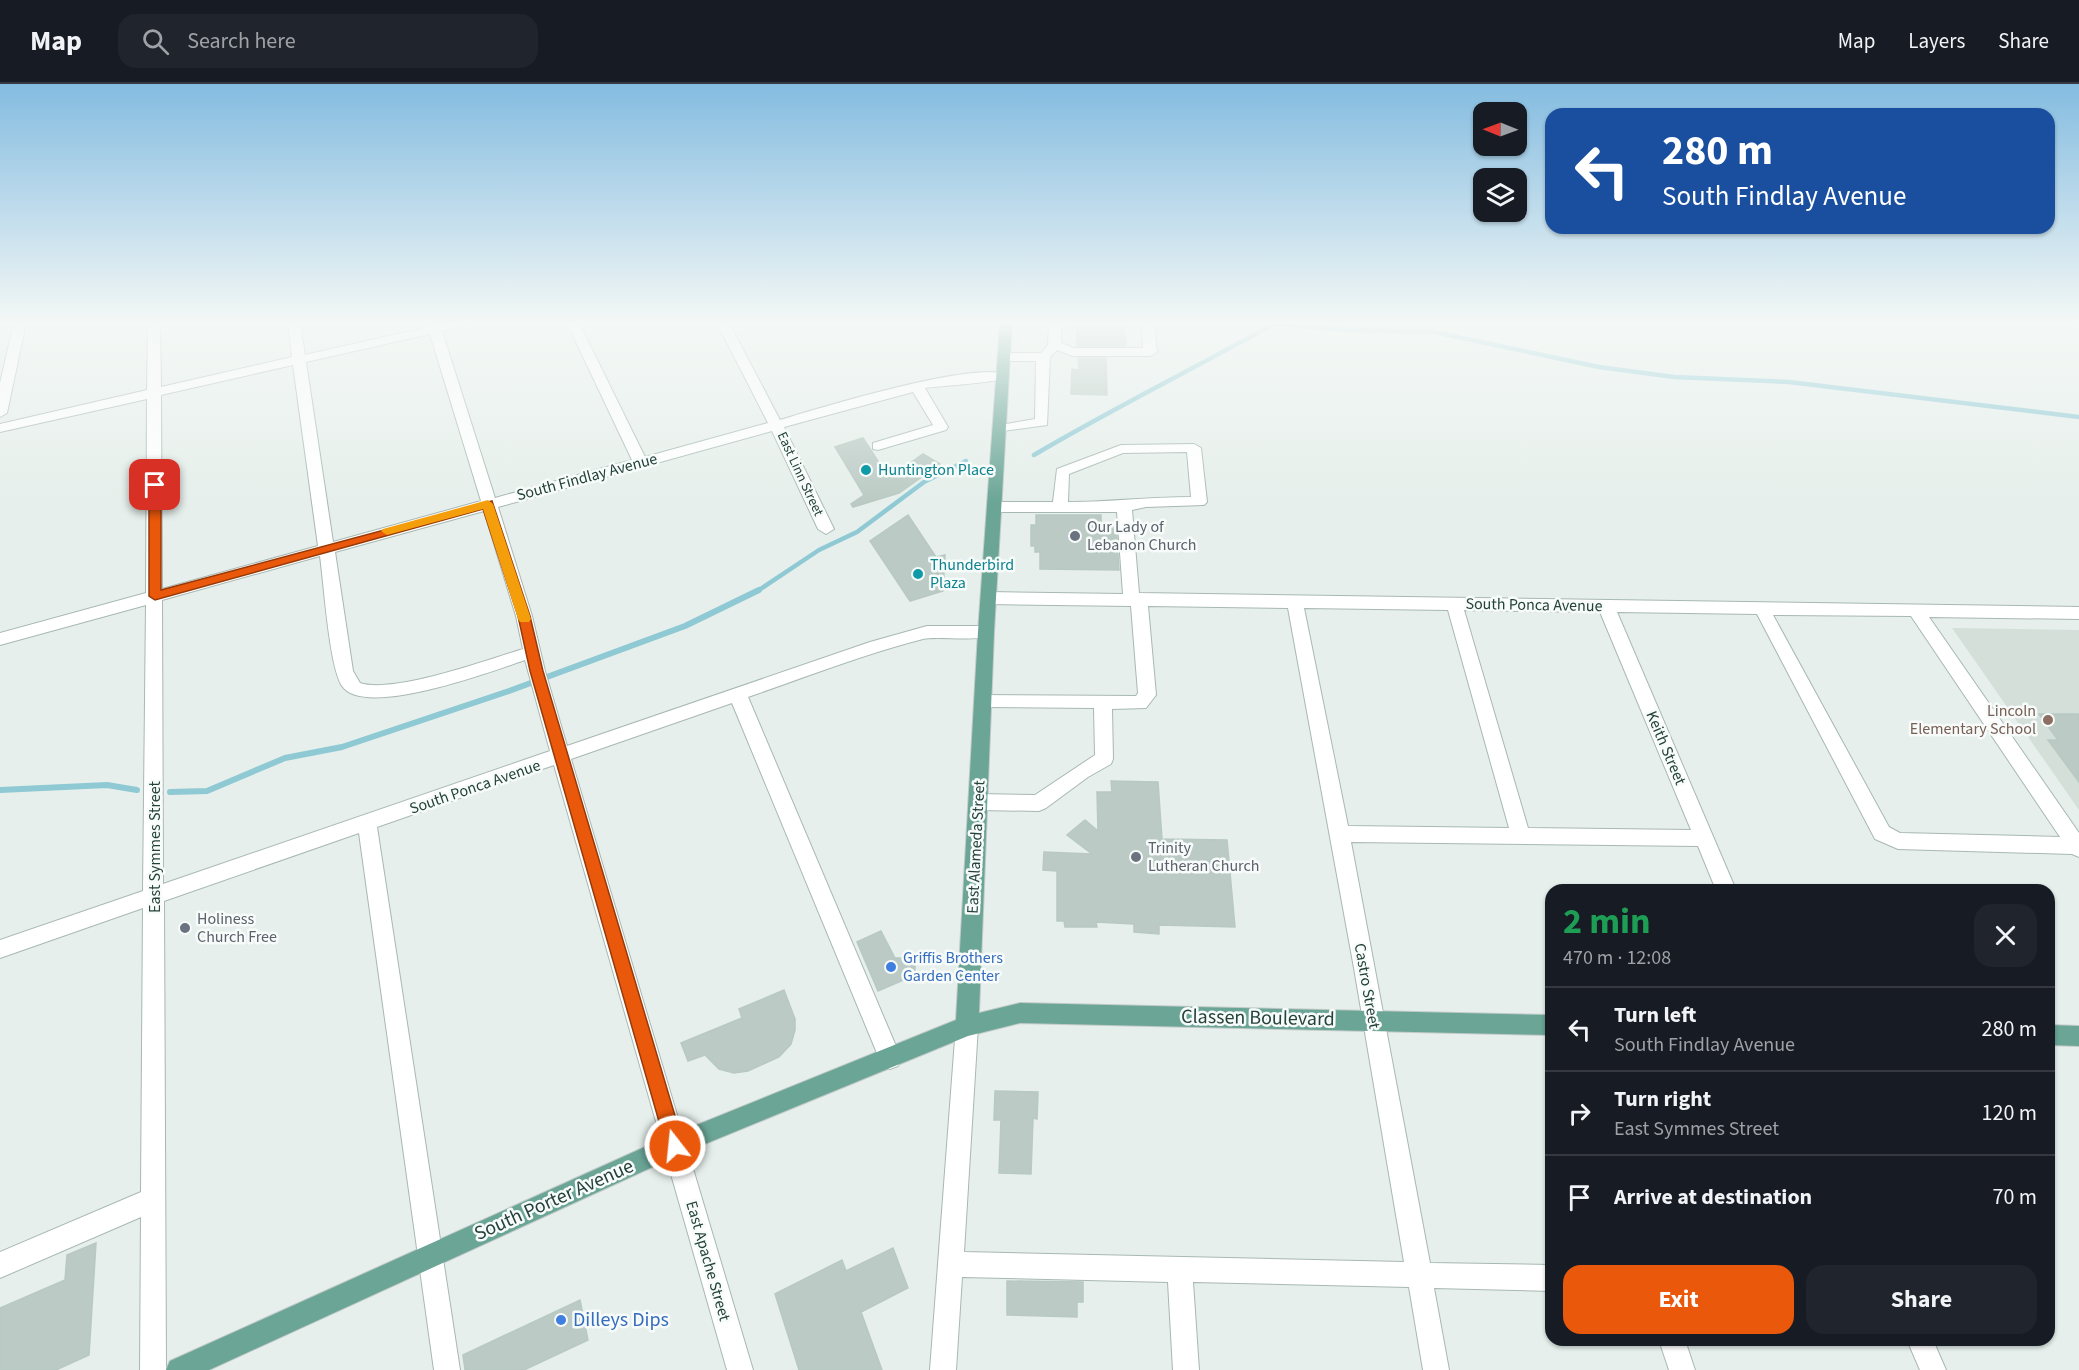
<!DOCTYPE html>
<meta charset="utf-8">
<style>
body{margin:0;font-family:"Source Sans 3",sans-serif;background:#20242c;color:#f1f3f6;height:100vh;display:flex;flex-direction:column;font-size:22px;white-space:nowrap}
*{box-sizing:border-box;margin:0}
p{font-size:20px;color:#9ea1a6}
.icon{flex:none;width:33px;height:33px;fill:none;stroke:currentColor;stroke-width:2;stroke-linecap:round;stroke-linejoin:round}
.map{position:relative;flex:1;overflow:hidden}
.details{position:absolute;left:1545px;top:800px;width:510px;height:462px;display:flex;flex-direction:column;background:#171b24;border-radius:18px;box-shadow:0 2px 4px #0004}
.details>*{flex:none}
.guide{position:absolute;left:1545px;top:24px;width:510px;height:126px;border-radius:18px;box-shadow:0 2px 4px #0004;background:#1a4fa0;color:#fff;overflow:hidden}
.needle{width:39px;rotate:271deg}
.tools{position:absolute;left:1473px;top:18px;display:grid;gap:12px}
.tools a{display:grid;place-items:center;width:54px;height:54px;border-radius:12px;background:#171b24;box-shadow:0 2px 4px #0004;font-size:30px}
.pin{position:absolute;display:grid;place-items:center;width:51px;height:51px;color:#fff;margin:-26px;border-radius:12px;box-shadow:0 3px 9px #0006}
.me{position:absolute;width:66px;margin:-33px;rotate:344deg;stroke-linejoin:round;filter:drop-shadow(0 0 4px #0008)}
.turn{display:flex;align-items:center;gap:21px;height:126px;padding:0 18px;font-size:27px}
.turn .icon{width:78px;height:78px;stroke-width:2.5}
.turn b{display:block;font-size:42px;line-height:51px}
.round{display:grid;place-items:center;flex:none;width:63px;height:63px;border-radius:18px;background:#20242c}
.overview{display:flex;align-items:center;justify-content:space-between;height:102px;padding:0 18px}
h1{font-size:36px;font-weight:700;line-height:45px;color:#1e9e55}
.action{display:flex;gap:12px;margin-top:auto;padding:12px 18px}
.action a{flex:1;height:69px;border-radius:18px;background:#ea580c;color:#fff;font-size:24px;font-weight:700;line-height:69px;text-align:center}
.action a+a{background:#20242c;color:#f1f3f6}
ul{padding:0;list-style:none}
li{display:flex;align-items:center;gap:18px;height:84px;padding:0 18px;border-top:2px solid #363941}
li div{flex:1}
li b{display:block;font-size:22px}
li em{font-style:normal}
header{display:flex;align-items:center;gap:36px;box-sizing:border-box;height:84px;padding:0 30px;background:#171b24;border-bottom:2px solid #363941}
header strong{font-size:28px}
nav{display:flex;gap:33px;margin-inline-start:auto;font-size:21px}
.search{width:420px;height:54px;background:#20242c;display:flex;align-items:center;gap:15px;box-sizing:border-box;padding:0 21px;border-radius:18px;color:#9ea1a6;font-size:22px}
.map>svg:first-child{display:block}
.built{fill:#d4dfda}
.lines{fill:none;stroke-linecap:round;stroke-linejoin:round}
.stream-far1{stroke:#8ec9d4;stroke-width:4.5}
.stream{stroke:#8ec9d4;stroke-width:6}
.building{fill:#bbcac4;stroke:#b8c9c2;stroke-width:1.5}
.minor-casing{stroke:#a8b8b2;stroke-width:2}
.major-casing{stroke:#c2cac8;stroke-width:2}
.minor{fill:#fff;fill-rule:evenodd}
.major{fill:#6aa596;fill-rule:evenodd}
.route{fill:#ea580c;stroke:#983908;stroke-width:1.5}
.slow{fill:#f59e0b}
.culture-dot{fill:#0f9aa8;stroke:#f7fbf9;stroke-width:2}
.worship-dot{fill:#6b7280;stroke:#f7fbf9;stroke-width:2}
.education-dot{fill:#8d6e63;stroke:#f7fbf9;stroke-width:2}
.shop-dot{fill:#3f7fe0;stroke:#f7fbf9;stroke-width:2}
.labels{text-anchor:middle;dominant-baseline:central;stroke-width:5;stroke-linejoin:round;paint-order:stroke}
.far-street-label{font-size:14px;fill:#24423a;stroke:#f7fbf9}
.culture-label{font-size:16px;fill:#0d838f;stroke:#f7fbf9;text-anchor:start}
.street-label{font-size:16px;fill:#24423a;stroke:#f7fbf9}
.worship-label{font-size:16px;fill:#5b616d;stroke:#f7fbf9;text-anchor:start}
.education-label{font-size:16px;fill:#785e54;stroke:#f7fbf9;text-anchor:end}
.shop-label{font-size:16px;fill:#366cbe;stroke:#f7fbf9;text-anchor:start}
.near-street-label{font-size:20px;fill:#24423a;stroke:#f7fbf9}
.near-shop-label{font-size:20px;fill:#366cbe;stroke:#f7fbf9;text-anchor:start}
</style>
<header>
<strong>Map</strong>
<div class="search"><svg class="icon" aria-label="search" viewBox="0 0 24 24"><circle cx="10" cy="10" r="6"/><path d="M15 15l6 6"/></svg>Search here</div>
<nav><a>Map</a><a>Layers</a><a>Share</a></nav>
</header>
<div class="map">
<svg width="2079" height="1286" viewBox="0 0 2079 1286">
<rect width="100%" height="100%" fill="#e6efeb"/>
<!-- built -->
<path class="built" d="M1952 544 2079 546V726Z"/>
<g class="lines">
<!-- stream-far1 -->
<path class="stream-far1" d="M1269 239 1346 246 1434 248 1599 283 1674 293 1789 298 2079 333
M1034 371C1112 325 1193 285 1272 241
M756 508 819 466 857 448 924 398 966 377"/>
<!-- stream -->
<path class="stream" d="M0 706 107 701 137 706
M170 708 207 707 285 674 342 663 509 607 685 542 759 506"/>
</g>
<!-- building -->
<path class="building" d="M1076 239H1124L1126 262H1077Z
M1078 274H1106L1107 311 1071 310 1072 285 1079 286Z
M863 354 889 394 923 370 940 380 899 409 853 423 851 420 864 411 835 363Z
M908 431 936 473 945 471 943 507 910 517 870 457Z
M1036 431H1101V442H1116L1119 486 1040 485V468H1035V462H1031V441H1036Z
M2039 630H2079V698L2048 656H2058Z
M1111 697 1158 698 1162 755 1227 756 1235 843 1159 841V850L1134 848V840L1096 838 1097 843H1065L1064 837H1057V787L1043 786 1044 768 1092 770 1067 751 1085 736 1098 747 1097 708H1112Z
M881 847 895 874H915V891L878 907 857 858Z
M784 906 795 935V946L791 960 779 973 748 987 734 989 719 985 705 971 688 977 681 959 742 934 739 925Z
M995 1007 1038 1008 1037 1035 1033 1034 1031 1090 999 1089 1001 1036H994Z
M96 1159 89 1271 56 1286H0V1224L65 1196 67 1171Z
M893 1164 908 1204 861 1228 882 1286H799L775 1210 842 1176 846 1187Z
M1007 1197 1083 1198V1218H1077V1233L1007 1231Z
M580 1216 588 1256 524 1286H465L463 1271Z"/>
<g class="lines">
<defs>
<path id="minor" d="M14 239H26L7 329 0 333V299Z
M148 239H160L161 303 292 273 288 239H300L305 271 428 243 427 239H467L442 247 495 414 632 376 567 239H579L645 373 768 339 717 239H729L780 336C813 326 988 272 1009 293 1004 298 939 302 925 304L948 343 946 346 878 366 873 365V359L933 341 913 308 784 343 834 445 826 450 818 445 772 347 498 423 532 532 545 587 567 662 870 558 927 542H986L994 548C987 560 938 551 923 555 864 570 806 593 748 613L901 974 898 982 890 985 882 982 879 974 732 619 571 675 753 1286H727L554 681 377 743 460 1286H434L359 749 164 817 166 1286H140L141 1133 0 1194V1168L141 1108 143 824 0 874V856L143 807 146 521 0 561V549L146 509 147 315 0 348V340L147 306ZM430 250 481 417 333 458 306 278ZM293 281 318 462 162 505 161 311ZM484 427 516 532 523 565C487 576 394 610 360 599L353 587 335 468ZM320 472C324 501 329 581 342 602 364 635 493 587 525 576L550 667 163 800 162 516Z
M1049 239H1061V259L1074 264H1143L1142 239H1154L1157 268 1150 272H1073L1057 266 1050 273 1047 341 995 348V342L1035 335 1036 277H1004L997 273 1004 269H1041L1048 261Z
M1194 360 1201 364 1207 418 1204 421 1146 423 1132 426 1139 509 2079 523V535L1929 533 2079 749V773L2072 770 1898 765 1875 755 1757 530 1617 528 1736 806H1716L1698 762 1351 758 1430 1179 1551 1181V1207L1434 1204 1449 1286H1423L1409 1203 1193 1198 1199 1286H1173L1168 1198 962 1193 956 1286H930L956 942 959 935 967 932 975 935 978 942 964 1168 1404 1178 1354 884 1288 524 1148 522 1156 611 1146 624 1112 625 1113 675 1111 680 1088 693 1046 724 1039 727 978 726 971 723 969 718 971 713 978 710 1035 711 1095 671 1094 624 983 623 977 621 974 616 977 611 1136 612 1138 609 1131 522 989 520 981 514 989 508 1123 510 1117 428H995L987 423 995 418H1053L1057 385 1121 361ZM1187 368 1191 413C1150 413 1109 418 1068 418L1069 390 1123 369ZM1304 524 1448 526 1509 744 1348 742ZM1464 526 1600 528 1691 746 1528 744ZM1773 531 1911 532 2060 753 1900 749 1889 743Z
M1659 1256H1685L1695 1286H1669Z
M1907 1256H1933L1946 1286H1920Z"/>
<path id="major" d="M1000 239H1012L994 548 979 929 1020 919 1551 931V951L1020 939 968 952 683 1069 209 1286H166L170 1277 667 1053 956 936 978 548Z
M2049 941 2079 942V962L2049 961Z"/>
</defs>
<!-- minor casing -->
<use href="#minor" class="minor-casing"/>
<!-- major casing -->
<use href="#major" class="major-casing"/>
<!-- minor -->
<use href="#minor" class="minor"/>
<!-- major -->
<use href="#major" class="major"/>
</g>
<!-- sky -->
<linearGradient id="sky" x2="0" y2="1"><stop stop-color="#84bce0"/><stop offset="0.57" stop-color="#f4f8f6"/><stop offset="1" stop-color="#f4f8f6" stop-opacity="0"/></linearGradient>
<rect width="2079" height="419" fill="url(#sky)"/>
<!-- route -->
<path class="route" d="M155 397 161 401V506L492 417 530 532 543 587 684 1062 682 1068 675 1070 669 1068 666 1062 530 587 518 532 483 425 155 516 149 512V401Z"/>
<!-- slow -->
<path class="slow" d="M488 416 493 420 531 535 529 538H520L518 535 483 425 387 451 381 447 383 445Z"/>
<!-- markers -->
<g class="culture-dot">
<circle cx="866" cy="386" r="6"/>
<circle cx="918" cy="490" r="6"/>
</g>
<g class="worship-dot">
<circle cx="1075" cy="452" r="6"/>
<circle cx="1136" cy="773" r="6"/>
<circle cx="185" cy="844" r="6"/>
</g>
<circle class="education-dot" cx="2048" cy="636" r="6"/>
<g class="shop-dot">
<circle cx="891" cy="883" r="6"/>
<circle cx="561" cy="1236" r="6"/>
</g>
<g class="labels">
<!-- far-street labels -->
<g class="far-street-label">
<text transform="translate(800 390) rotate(65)">East Linn Street</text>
</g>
<!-- culture labels -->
<g class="culture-label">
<text x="878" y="386">Huntington Place</text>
<text x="930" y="481">Thunderbird<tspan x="930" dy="18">Plaza</tspan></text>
</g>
<!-- street labels -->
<g class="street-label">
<text transform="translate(587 393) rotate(-15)">South Findlay Avenue</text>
<text transform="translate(1534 521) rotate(1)">South Ponca Avenue</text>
<text transform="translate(1666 664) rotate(67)">Keith Street</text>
<text transform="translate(475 703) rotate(-19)">South Ponca Avenue</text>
<text transform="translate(155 763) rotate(-90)">East Symmes Street</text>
<text transform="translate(976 763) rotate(-87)">East Alameda Street</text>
<text transform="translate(1367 902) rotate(80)">Castro Street</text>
<text transform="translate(708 1177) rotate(74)">East Apache Street</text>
</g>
<!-- worship labels -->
<g class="worship-label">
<text x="1087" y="443">Our Lady of<tspan x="1087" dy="18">Lebanon Church</tspan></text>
<text x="1148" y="764">Trinity<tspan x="1148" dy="18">Lutheran Church</tspan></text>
<text x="197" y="835">Holiness<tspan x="197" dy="18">Church Free</tspan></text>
</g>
<!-- education labels -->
<g class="education-label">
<text x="2036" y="627">Lincoln<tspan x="2036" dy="18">Elementary School</tspan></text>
</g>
<!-- shop labels -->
<g class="shop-label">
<text x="903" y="874">Griffis Brothers<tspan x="903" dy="18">Garden Center</tspan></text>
</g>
<!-- near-street labels -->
<g class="near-street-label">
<text transform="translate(1258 934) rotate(1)">Classen Boulevard</text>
<text transform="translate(554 1116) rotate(-24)">South Porter Avenue</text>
</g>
<!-- near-shop labels -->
<g class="near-shop-label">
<text x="573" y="1236">Dilleys Dips</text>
</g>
</g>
</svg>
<div class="tools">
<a><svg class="needle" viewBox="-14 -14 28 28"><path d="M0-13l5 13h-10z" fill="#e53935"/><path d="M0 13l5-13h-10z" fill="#9ea1a6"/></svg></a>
<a><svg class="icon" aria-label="layers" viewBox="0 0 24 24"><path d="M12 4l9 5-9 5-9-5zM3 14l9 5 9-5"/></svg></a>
</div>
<div class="pin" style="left:155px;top:401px;background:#d93025"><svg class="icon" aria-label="arrive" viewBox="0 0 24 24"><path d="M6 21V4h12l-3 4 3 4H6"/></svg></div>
<svg class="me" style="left:675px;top:1062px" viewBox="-20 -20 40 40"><circle r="17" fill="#ea580c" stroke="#fff" stroke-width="3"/><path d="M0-11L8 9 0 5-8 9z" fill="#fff"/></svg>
<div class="guide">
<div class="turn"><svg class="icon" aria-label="left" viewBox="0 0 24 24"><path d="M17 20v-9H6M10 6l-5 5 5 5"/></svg><div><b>280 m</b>South Findlay Avenue</div></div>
</div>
<section class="details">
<div class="overview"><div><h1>2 min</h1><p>470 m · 12:08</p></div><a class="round"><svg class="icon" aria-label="close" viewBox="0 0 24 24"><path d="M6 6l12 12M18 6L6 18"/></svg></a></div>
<ul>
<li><svg class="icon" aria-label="left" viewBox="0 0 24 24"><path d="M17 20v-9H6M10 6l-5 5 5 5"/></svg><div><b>Turn left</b><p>South Findlay Avenue</p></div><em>280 m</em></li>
<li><svg class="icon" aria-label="right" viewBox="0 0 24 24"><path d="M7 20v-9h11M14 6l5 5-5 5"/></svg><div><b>Turn right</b><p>East Symmes Street</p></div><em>120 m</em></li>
<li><svg class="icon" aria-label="arrive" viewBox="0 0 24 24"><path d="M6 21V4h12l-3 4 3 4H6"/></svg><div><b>Arrive at destination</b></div><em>70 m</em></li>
</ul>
<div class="action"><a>Exit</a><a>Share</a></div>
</section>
</div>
